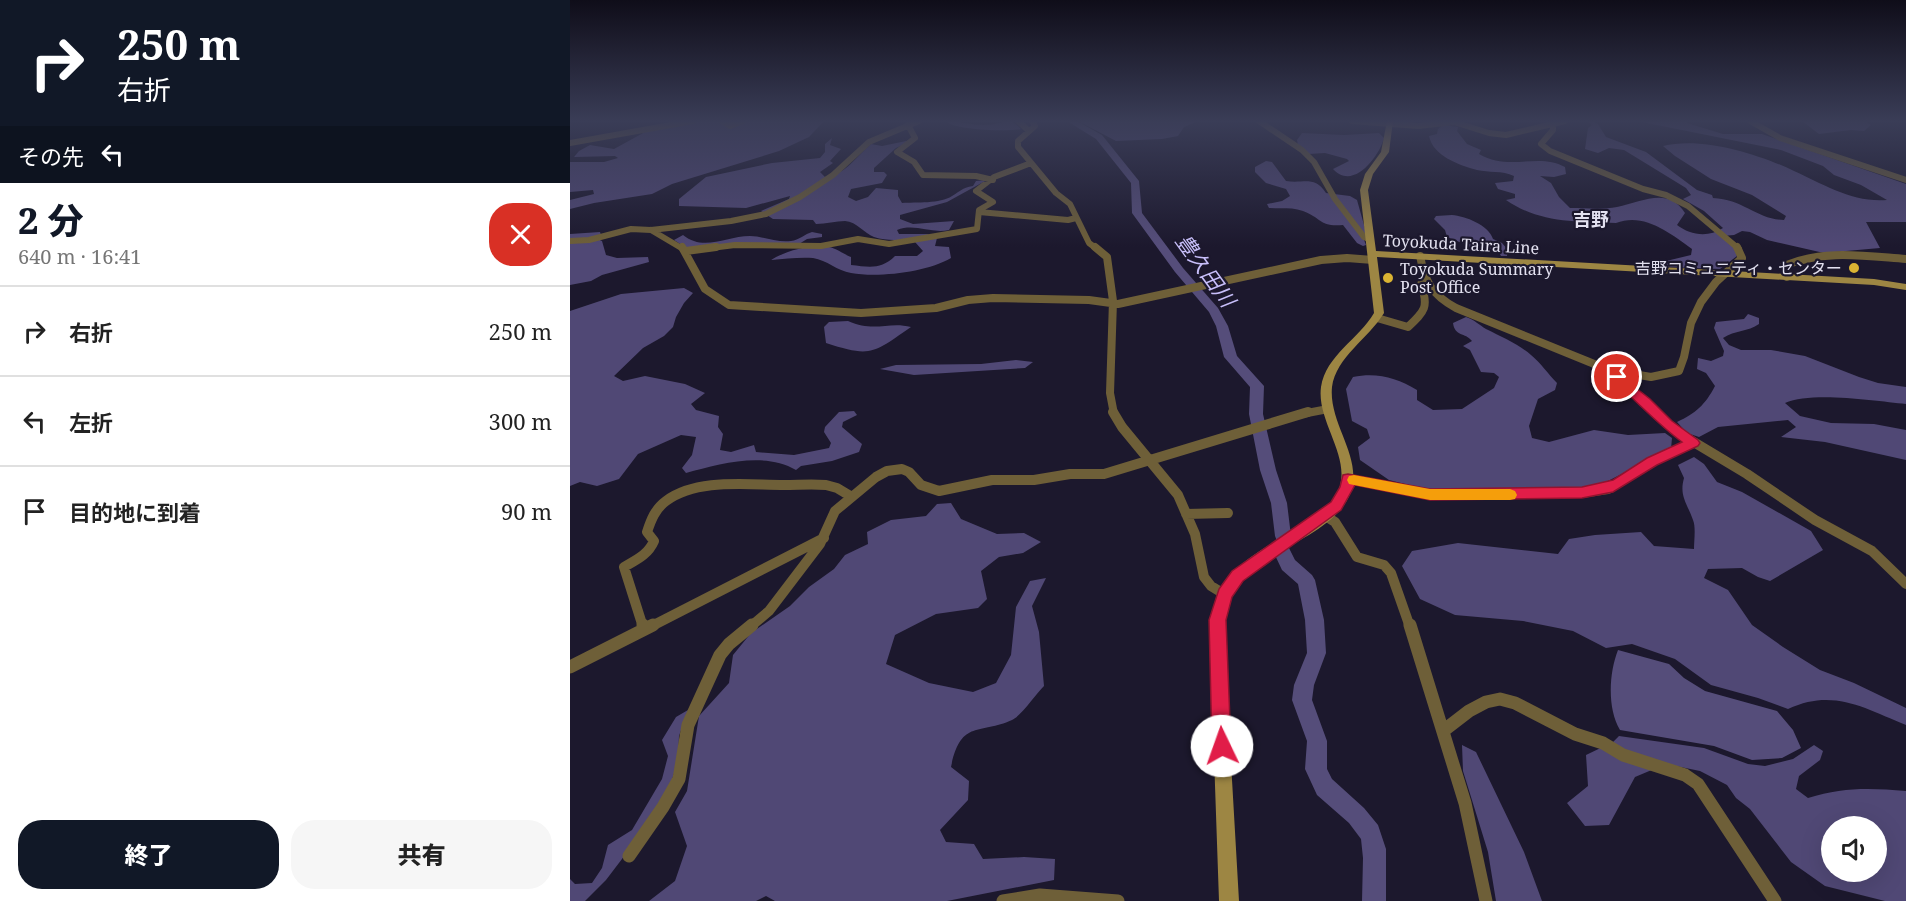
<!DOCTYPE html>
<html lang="ja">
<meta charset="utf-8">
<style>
body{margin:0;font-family:"Noto Serif","Noto Sans JP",serif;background:#f6f6f6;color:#222;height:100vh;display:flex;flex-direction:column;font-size:22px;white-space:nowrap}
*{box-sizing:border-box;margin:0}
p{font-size:20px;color:#767676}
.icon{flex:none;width:33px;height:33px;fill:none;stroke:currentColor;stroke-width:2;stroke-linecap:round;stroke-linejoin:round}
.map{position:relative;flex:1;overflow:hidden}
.side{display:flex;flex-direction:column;background:#fff;width:570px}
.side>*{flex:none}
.hud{background:#111827;color:#fff;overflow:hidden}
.controls{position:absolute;left:1251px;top:816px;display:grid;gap:12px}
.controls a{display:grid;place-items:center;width:66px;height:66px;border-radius:50%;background:#fff;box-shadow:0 6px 24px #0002;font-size:30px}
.pin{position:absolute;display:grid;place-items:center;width:51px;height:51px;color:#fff;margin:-26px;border:3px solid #fff;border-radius:50%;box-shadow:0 2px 6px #0007}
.me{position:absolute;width:66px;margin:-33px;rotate:357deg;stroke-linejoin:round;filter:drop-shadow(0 0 4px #0008)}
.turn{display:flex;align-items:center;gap:21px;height:126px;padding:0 18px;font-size:27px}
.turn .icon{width:78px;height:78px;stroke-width:2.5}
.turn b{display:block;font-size:42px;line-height:51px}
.then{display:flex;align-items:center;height:57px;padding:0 18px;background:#0003;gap:12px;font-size:22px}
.round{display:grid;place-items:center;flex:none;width:63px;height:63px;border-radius:24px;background:#f6f6f6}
.overview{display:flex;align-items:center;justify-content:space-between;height:102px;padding:0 18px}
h1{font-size:36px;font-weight:800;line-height:45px;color:#111827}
.cta{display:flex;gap:12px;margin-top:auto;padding:12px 18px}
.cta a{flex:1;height:69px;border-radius:24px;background:#111827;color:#fff;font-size:24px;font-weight:800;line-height:69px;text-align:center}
.cta a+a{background:#f6f6f6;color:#222}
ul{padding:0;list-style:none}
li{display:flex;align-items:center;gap:18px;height:90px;padding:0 18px;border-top:2px solid #e0e0e0}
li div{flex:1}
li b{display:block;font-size:22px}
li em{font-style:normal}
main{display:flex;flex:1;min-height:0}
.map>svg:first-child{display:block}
.forest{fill:#504875;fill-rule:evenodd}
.water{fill:#554d7a}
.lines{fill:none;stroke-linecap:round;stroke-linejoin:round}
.river{fill:#554d7a;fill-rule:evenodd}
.minor-far3{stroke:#6e5f38;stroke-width:6}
.minor-far2{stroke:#6e5f38;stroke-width:8}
.minor-far1{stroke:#6e5f38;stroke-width:10}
.minor{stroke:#6e5f38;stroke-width:13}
.secondary{fill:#9d8643;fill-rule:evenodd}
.route{fill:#e11d48;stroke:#92132f;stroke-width:1.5}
.slow{fill:#f59e0b}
.poi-dot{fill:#dab333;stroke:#1c182d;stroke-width:2}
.labels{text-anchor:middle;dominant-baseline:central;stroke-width:4.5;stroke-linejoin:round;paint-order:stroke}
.far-street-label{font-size:16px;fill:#e3e1f0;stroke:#1c182d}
.far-poi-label{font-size:16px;fill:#e3e1f0;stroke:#1c182d;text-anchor:end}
.far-neighbourhood-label{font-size:18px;font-weight:bold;fill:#e3e1f0;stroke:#1c182d}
.water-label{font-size:21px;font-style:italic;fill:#c8bffa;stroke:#1c182d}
</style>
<main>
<section class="side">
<div class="hud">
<div class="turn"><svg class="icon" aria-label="right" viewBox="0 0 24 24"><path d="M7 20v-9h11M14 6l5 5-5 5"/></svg><div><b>250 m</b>右折</div></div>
<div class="then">その先<svg class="icon" aria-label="left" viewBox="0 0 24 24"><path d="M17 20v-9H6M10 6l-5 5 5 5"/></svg></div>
</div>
<div class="overview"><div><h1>2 分</h1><p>640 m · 16:41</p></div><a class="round" style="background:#d93025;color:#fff"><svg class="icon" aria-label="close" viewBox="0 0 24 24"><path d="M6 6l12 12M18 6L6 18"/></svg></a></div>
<ul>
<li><svg class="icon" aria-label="right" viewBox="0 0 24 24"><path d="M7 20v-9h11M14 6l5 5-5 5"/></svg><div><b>右折</b></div><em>250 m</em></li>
<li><svg class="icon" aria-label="left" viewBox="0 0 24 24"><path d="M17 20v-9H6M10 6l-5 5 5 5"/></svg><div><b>左折</b></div><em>300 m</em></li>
<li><svg class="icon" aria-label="arrive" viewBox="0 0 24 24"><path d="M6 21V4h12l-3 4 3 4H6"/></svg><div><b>目的地に到着</b></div><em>90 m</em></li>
</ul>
<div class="cta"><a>終了</a><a>共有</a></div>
</section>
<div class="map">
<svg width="1336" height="901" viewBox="0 0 1336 901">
<rect width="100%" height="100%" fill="#1c182d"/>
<!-- forest -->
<path class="forest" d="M117 121H148L153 124 171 121H254L239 137 209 151 102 184 82 194 24 203 0 209V200L24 194 23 190 0 192V162H34L48 158 45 156 4 157 9 151 20 145 44 149 75 132Z
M376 121C389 121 401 125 414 125 426 125 433 121 442 121L451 129C439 132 382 130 376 121Z
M508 121H628L614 127 608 136 592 139 546 141Z
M1023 121 1028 124 1036 137 1076 152 1127 190 1142 195 1143 198C1173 199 1188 220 1214 220L1216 216 1182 195 1141 179 1105 156 1093 146C1131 136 1189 154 1224 171 1253 184 1283 203 1317 200L1291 185 1264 175 1253 166 1211 150 1067 121H1118L1117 123 1153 134H1192L1336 184V222H1296L1310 248 1254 253 1197 240 1180 232 1172 231 1164 235 1152 236 1165 249 1167 256 1150 269 1097 267 1092 262 1121 255 1122 249C1100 233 1074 212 1046 223 1007 222 969 223 936 200L945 198V194L928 189 925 183 943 181 944 176C932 170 919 173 907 170 889 165 863 156 859 136L867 134 868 129 873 125 888 127 887 131 897 144 911 150 909 154C940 172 968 152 995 167L996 174 984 177 970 176 981 183 989 197 1000 208C1016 208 1032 210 1047 207 1072 202 1098 186 1115 213L1107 225C1120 235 1138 238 1153 228L1134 211 1113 199 1121 195 1116 188 1054 150 1039 148 1028 153 1015 149 1018 128 1022 125 1018 122Z
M1232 121H1295L1301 125 1294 131 1281 130 1249 134Z
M732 133 774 135 809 133 814 138C809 157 783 191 763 169L779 161 777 159 755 153 738 154 728 145 727 140Z
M262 138 260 145 271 149 260 161 263 163 250 172 255 177C273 177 288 155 301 144L312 146 336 141 337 143 326 148 304 168V172H314L317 175 312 183 281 189 278 197 286 201 298 197 306 188 328 190V196L332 203C346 202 370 204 382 196 391 191 391 188 403 186L406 181 417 180 377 202 330 215V219L343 224 384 221 379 230C361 234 345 223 327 230L329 234H361C341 239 323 243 304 237 294 233 287 222 275 221 266 221 256 224 246 224L243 220 203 219 191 211 219 199 220 196 176 208 109 206V199L136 177 202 163 250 158 255 152V144Z
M696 161 702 162 716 181C734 184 744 175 756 193L780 196 787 200 796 232 793 237 796 245 793 246 787 243 773 225C749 227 752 218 733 211 722 207 711 209 699 208L697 204 712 201 720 196 716 189 696 183 685 172V167Z
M882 215C895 216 919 225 923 239L932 243 938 250 937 256H931L928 251 922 249 907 253 897 245 877 237 875 230 864 219 866 216Z
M30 232 31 235 25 238 32 241 36 255 47 258 78 257 79 262 32 275 21 281 0 285V234Z
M242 232 252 234V237L237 239 229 244 118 249 104 240 113 235C134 252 156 236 180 236 193 236 207 243 221 241 229 240 235 234 242 232Z
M367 238 365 246 379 247 381 258C357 272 309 278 281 273 267 271 257 260 243 258 229 257 215 259 201 260 217 250 241 244 259 247 266 248 275 255 281 257V265C299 267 311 270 325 256H347L353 251 345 242Z
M114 288 123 293 114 303 106 317 103 327 94 336 73 348 44 376 53 381 75 376 115 384 135 393 121 404 126 410 149 416 148 427 153 434 150 450 161 452 184 445 186 452 224 455 259 448 261 443 254 432 255 427 269 412 284 411 287 415 273 422 272 427 292 444 289 452 262 461 231 466 226 470C194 451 149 464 116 473L112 468 122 455 126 437 111 435 68 454 49 479 27 486 10 482 0 486V311L51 294Z
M1178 314 1189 318V324C1178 332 1165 330 1153 338L1159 345 1171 350H1201L1235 356 1289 377 1308 383 1336 387V404C1306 401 1242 391 1215 403L1230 416 1261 423 1304 424 1336 430V460L1255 442 1211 437 1226 427 1218 420 1148 427 1129 437 1117 433 1107 422C1126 413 1135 405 1145 386L1136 373 1127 369 1128 358 1141 361 1153 356 1154 351 1144 328 1146 322 1174 319Z
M896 317C905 320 909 325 916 329 932 337 948 344 961 355 971 363 978 374 987 383L985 390 968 399 959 426 962 438 979 442 1024 430 1058 435 1095 433 1102 438 1101 449 1032 484 997 490 855 489 819 480 790 460 788 447 800 438 797 429 782 421 776 389 783 377C807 372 827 378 847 390V400L863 410 892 409 924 388 929 377 924 373 911 372 900 350 893 346 902 341C895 332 885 337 883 323Z
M278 321C305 333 318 321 341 327 303 353 302 358 256 343L254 327 259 322Z
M446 360 463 362 455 368 344 375 310 369 326 365 411 364Z
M1124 457 1134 464 1147 482 1172 492 1241 531 1253 550 1200 581 1188 577 1172 568 1138 569 1134 578 1158 590 1182 625 1213 647 1250 670 1284 683 1336 708V725C1294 708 1263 688 1218 709L1188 698 1141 685 1105 659 1062 644 1036 648 1003 631 953 621 885 615 850 599 832 566 842 551 888 543 988 554 999 539 1025 535 1071 532 1084 546 1124 549C1124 541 1126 527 1123 520 1117 503 1109 496 1114 478L1108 465Z
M381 503 391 519 427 534 454 533 471 542 453 553 429 557 411 571 417 599 408 608 366 614 325 635 316 664 359 683 403 692 426 683 441 655 446 607 460 581 476 578 462 606 469 632 474 686C466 694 451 716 442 720 409 735 391 719 381 767L399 781 398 800 370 830 376 842 404 844 413 859 454 857 485 859 484 880 377 901H205L196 896 186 901H79L105 881 117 846 105 812 117 791 129 716 159 683 163 655 181 633 220 606 239 587 264 569 275 555 298 544 297 532 321 520 356 516 367 504Z
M118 710 109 736 108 761 100 786 71 834 36 880 15 901H0V879L5 884 22 883 32 868 38 845 62 830 92 779 98 756 92 740 106 717Z
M1049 736 1134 748 1178 764 1195 766 1223 759 1244 745 1253 751 1250 760 1229 776 1226 789 1238 798C1273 787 1300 788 1336 791V901H1315L1255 886 1221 862 1180 809 1166 798 1157 785 1130 771 1096 764 1065 777 1039 825 1015 826 997 803 1018 786 1016 755 1043 742ZM1262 826H1306V872H1262Z
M892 745 906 752 954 852 972 901H926L918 852 893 771Z"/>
<!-- water -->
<path class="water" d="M1048 650 1099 664 1114 678 1135 691 1207 711 1223 730 1231 748 1212 758 1182 760 1144 746 1050 730C1037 708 1039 673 1048 650Z"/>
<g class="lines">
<!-- river -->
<path class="river" d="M497 121H507L532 135 569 181 572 213 613 268 648 308 658 326 667 356 694 386 693 414 706 470 717 503 721 536 719 541 713 543 707 541 705 536 701 503 690 470 679 414 680 387 654 357 646 326 639 312 605 272 562 213 561 183 526 139Z
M713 546 719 548 725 560 742 575 745 580 754 620 756 653 744 685 742 700 757 741V769L762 779 794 808 808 825 816 849V901H792L793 858 791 839 779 823 747 795 735 769 737 741 722 700 724 685 737 653 735 620 728 584 712 570 704 553 707 548Z"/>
<!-- minor-far3 -->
<path class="minor-far3" d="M152 121 160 126 173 121
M448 121 459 131
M462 121 465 126 448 141V147L486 193 500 204 519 243 527 249
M689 121 732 150 744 162 765 199 794 237 801 240
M782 121 848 126 884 122 919 133 936 135 995 121
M1180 121 1210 138 1336 180
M338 125 345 138 327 152 344 162 353 175 406 176 423 180
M983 126V130L971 144 980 151 1073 189 1096 195 1118 206 1169 249
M0 143 123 121
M409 212 498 220 506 218
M81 230 113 249
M0 241 19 240 61 229 81 230 161 221 196 214 230 197 263 175 299 142 349 121
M133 249 165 245 251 246 288 239 319 244 407 229 409 210 423 202 406 191 424 177 461 163"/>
<!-- minor-far2 -->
<path class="minor-far2" d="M112 247 135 289 159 305 291 313 366 308 398 300 423 298 519 300 548 304 751 260 777 258 803 260
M525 247 537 257 543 301 540 393 544 414
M116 251 146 247
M850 256C855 282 862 295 886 308L1039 370 1081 377 1109 371 1114 357 1121 323 1131 302 1146 282 1172 258 1167 247
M1217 277 1214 266C1253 249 1295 256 1336 259
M807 318 838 327C855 311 859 307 851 284L854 278
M1039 370 1087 414
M732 414 758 409"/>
<!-- minor-far1 -->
<path class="minor-far1" d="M543 412 552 427 608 495 625 534 634 577 641 586 654 594
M1085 412 1107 432 1177 474 1245 520 1302 551 1336 584
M778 479 860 494 1012 493 1038 489 1082 461 1123 443
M616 514 658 513
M754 515 765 522 787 557 814 565 821 573 840 627
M73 627 54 567C66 560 78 555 84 541L77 532C81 520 85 509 96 501 127 478 177 485 214 485 228 485 242 484 256 485L267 488 282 497
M80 627 254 538
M180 627 199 611 250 544 265 511 306 477 317 471 332 469 339 472 351 485 369 491 422 480H464L500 474H534L738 412"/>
<!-- minor -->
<path class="minor" d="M73 625 74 629
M840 625 895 803 916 901
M0 667 83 625
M873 731 899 711 916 702 930 699 945 703 1005 734 1033 743 1053 755 1115 775 1128 784 1205 901
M59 856 93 807 109 779 118 725 150 655 159 644 182 625
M433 901 470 895 548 901"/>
<!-- secondary -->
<path class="secondary" d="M817 121H823L819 152 803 174 798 190 806 251 1304 279 1336 284V290L1304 285 807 257 814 313C799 338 766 357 762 387 758 428 802 465 774 505 746 544 678 554 659 600 654 613 654 628 654 641L669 901H649L640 641C640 572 678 559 730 526 742 519 758 509 765 497 787 462 746 424 751 387 756 355 789 339 804 313L790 190 795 174 811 152Z"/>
</g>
<!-- sky -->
<linearGradient id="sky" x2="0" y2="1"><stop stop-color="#0f0d19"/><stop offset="0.49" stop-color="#3a3d57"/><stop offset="1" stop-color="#3a3d57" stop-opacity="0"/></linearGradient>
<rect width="1336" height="247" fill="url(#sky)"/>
<!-- route -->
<path class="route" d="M1047 373 1080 399 1102 421 1128 440 1130 443 1128 446 1087 465 1043 492 1012 498 860 500 785 485 771 510 673 581 662 597 656 620 661 746 658 753 652 756 645 753 642 746 639 620 649 589 662 571 761 502 770 487 773 475 778 474 860 489 1012 487 1043 480 1077 458 1112 442C1087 424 1066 400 1042 380L1040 377Z"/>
<!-- slow -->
<path class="slow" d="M784 475 860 489H940L945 491 947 495 945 499 940 500H860L779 484 777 480 779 476Z"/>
<!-- markers -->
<g class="poi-dot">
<circle cx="1284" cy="268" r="6"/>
<circle cx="818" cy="278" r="6"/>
</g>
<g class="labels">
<!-- far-street labels -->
<g class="far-street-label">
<text transform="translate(891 244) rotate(3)">Toyokuda Taira Line</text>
</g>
<!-- far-poi labels -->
<g class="far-poi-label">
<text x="1272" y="268">吉野コミュニティ・センター</text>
<text x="830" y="269" text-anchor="start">Toyokuda Summary<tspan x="830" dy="18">Post Office</tspan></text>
</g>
<!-- far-neighbourhood labels -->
<g class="far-neighbourhood-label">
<text x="1021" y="219">吉野</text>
</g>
<!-- water labels -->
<g class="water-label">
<text transform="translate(636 270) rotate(54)">豊久田川</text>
</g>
</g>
</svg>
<div class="controls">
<a><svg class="icon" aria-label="sound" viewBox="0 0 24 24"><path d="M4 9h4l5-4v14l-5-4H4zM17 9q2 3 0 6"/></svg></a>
</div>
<div class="pin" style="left:1047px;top:377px;background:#d93025"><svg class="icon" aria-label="arrive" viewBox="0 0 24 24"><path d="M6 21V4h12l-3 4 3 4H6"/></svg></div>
<svg class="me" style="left:652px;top:746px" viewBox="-20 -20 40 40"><circle r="19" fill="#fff"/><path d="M0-13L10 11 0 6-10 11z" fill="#e11d48"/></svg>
</div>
</main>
